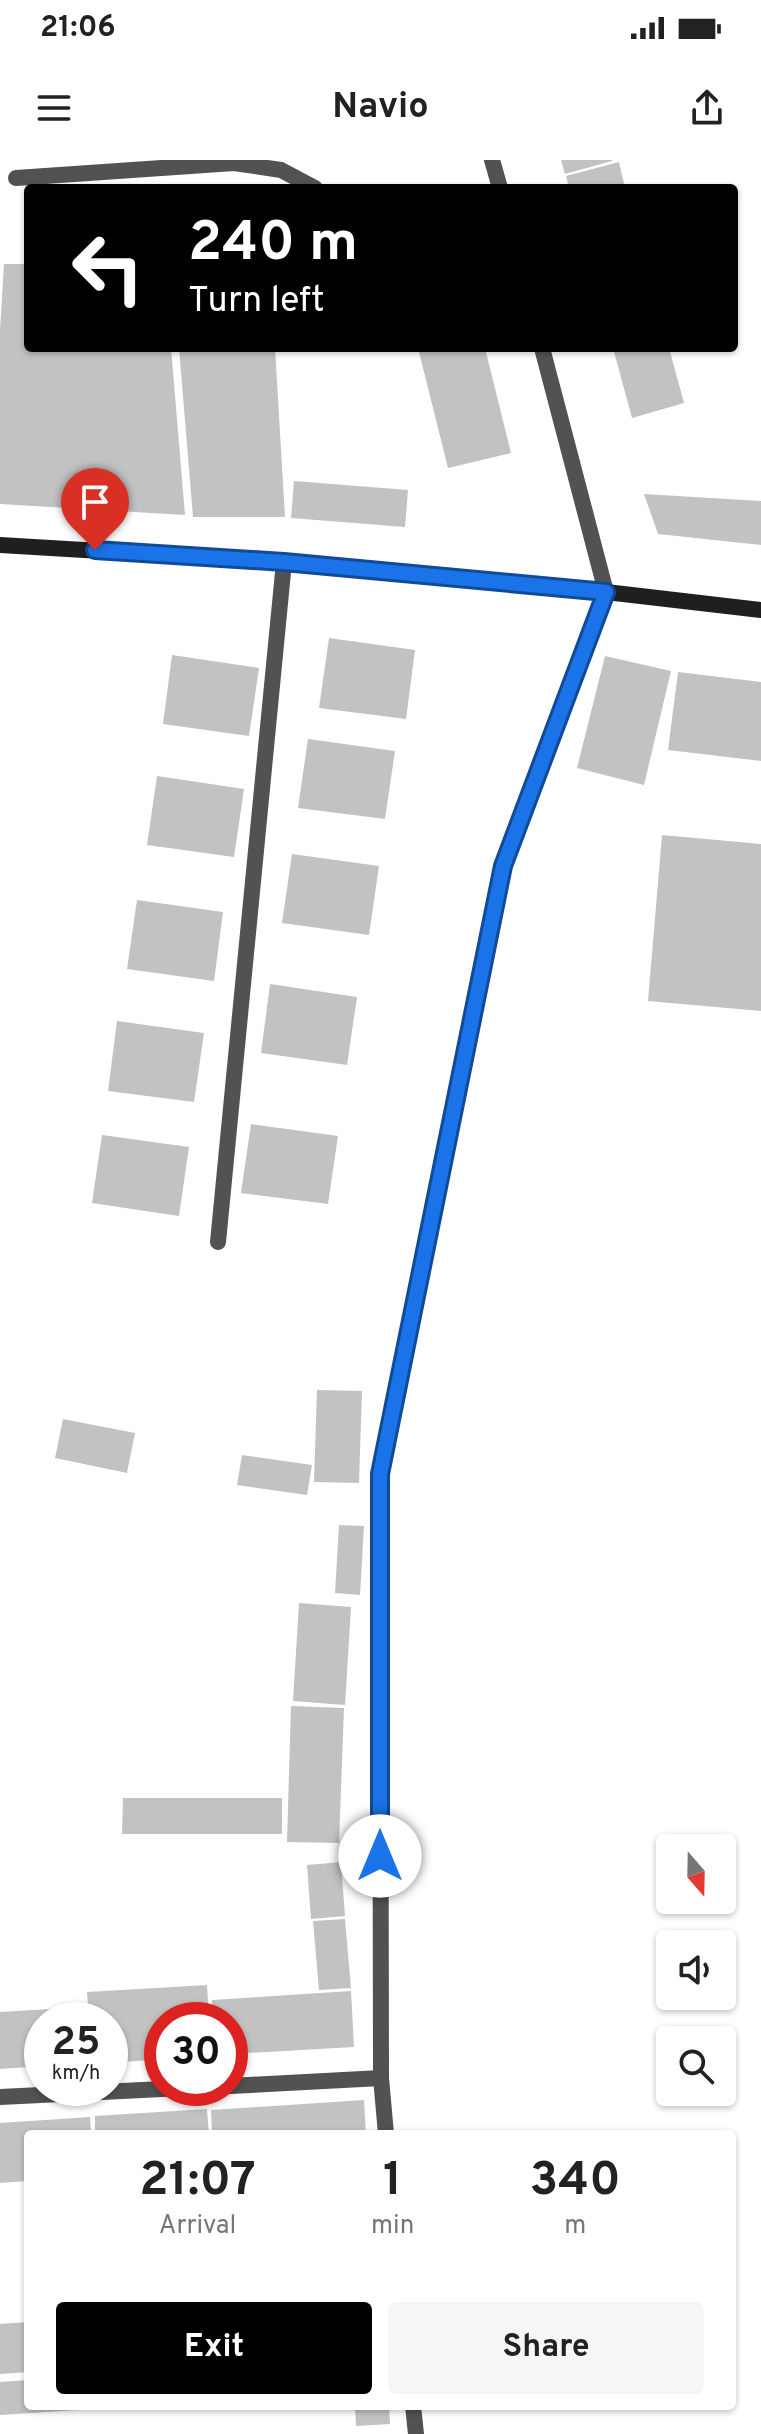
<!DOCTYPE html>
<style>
body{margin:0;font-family:Overpass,sans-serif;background:#f6f6f6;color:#222;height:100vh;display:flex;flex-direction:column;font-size:30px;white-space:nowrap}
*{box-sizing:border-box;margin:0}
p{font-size:26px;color:#767676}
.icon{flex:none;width:44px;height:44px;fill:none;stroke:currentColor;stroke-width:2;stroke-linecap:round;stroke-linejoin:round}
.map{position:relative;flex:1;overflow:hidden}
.sheet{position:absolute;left:24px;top:1970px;width:712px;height:280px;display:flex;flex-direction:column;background:#fff;border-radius:8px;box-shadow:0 2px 6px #0004}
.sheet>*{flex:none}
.guide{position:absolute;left:24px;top:24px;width:714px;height:168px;border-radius:8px;box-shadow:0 2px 6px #0004;background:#000;color:#fff;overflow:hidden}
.needle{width:52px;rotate:160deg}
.tools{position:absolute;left:656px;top:1674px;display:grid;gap:16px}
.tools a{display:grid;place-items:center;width:80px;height:80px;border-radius:8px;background:#fff;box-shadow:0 2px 6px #0004;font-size:40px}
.speed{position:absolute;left:24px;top:1842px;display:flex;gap:16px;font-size:40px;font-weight:700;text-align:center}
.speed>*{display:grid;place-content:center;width:104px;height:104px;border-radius:50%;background:#fff;box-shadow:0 2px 6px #0004;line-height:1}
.speed small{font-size:20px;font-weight:400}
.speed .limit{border:12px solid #d22;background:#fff;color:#111}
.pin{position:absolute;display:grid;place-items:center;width:68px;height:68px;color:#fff;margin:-82px -34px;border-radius:50% 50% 50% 0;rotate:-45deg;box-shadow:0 0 8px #0007}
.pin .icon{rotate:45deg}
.me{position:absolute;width:88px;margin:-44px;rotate:0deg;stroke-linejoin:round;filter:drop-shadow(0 0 6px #0008)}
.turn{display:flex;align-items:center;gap:28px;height:168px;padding:0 32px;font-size:36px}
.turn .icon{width:104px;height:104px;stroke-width:2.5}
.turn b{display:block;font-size:56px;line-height:68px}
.eta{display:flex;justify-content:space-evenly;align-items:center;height:136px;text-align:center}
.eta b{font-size:48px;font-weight:700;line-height:56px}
.cta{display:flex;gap:16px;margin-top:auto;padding:16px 32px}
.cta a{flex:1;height:92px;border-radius:8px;background:#000;color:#fff;font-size:32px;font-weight:700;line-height:92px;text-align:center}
.cta a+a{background:#f6f6f6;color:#222}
.status{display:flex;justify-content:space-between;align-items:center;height:56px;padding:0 40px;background:#fff;direction:ltr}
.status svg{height:22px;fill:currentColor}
header{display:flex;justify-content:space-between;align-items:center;height:104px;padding:0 32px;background:#fff;font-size:36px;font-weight:700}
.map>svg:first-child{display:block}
.building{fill:#c2c2c2}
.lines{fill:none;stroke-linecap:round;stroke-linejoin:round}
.lane{stroke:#525252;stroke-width:16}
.street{stroke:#525252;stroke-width:16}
.secondary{stroke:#1f1f1f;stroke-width:16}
.route-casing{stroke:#114b97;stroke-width:20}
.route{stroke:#1a73e8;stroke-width:14}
</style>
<div class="status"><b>21:06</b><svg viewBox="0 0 49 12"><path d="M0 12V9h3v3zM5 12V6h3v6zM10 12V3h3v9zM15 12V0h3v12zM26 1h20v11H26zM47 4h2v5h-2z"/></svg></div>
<header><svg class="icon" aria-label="menu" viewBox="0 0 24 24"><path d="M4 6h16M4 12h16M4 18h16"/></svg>Navio<svg class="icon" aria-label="share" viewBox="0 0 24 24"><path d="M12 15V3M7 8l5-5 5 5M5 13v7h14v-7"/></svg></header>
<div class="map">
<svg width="761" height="2274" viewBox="0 0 761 2274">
<rect width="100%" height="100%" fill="#fff"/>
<!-- building -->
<path class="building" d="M561 0H612V1L565 14Z
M619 2 625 28H569L566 16Z
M4 104H28V188H171L185 355 0 344V170Z
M179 188H275L285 357H193Z
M418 188H485L511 293 448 308Z
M613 188H669L684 243 632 258Z
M294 321 408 330 405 367 291 358Z
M644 334 761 341V385L658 374Z
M329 478 415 490 406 559 319 548Z
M172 495 259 508 249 576 163 564Z
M605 496 671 511 644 625 577 608Z
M678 512 761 522V601L668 590Z
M308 579 395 591 385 659 298 648Z
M157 616 244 629 234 697 147 685Z
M662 675 761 684V851L648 841Z
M292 694 379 706 369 775 282 763Z
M137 740 223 752 214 821 127 809Z
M270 824 357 837 347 905 261 893Z
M117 861 204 873 194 942 108 931Z
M251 964 338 976 328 1044 241 1033Z
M102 975 189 987 179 1056 92 1043Z
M317 1230 362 1231 359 1323 314 1322Z
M63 1259 135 1273 127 1313 55 1298Z
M242 1295 312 1305 307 1335 237 1325Z
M339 1365 364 1366 360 1435 335 1433Z
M299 1443 351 1447 345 1545 293 1541Z
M291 1546 344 1548 339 1683 287 1682Z
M123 1638H282V1674H122Z
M341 1702 345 1756 311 1759 307 1705Z
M345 1759 351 1828 319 1830 313 1761Z
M207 1825 209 1860H162V1899L110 1903V1860H89L87 1832Z
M351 1831 354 1887 230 1894V1860H213L212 1840Z
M84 1847 85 1860H42V1906L0 1909V1852Z
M364 1940 366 1974H212L211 1950Z
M207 1949 209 1974H95V1956Z
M90 1957 91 1974H28V2021L0 2023V1963Z
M28 2162V2212L0 2214V2164Z
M28 2220V2246H78V2250L0 2255V2222Z
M355 2246H389L390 2264 356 2266Z"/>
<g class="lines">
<!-- lane -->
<path class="lane" d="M16 18 234 3 281 10 315 28
M218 1082 284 402
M230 1926 381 1918
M0 1937 183 1928"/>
<!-- street -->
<path class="street" d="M492 0 500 28
M386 1974 381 1918 380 1314 503 706 606 432 542 188
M413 2246 416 2274"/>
<!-- secondary -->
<path class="secondary" d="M0 385 284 402 606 432 761 450"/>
</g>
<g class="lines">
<defs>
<path id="route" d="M95 390 284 402 606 432 503 706 380 1314V1696"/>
</defs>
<!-- route casing -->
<use href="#route" class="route-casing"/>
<!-- route -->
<use href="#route" class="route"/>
</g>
</svg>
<div class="tools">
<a><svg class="needle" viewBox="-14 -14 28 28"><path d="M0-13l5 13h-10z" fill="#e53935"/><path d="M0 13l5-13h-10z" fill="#767676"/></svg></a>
<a><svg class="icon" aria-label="sound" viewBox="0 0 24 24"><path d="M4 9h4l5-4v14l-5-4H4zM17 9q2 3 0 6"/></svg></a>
<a><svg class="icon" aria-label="search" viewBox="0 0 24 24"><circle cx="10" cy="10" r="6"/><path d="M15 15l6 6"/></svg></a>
</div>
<div class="speed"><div>25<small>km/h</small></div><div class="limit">30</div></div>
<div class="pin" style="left:95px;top:390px;background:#d93025"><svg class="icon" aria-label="arrive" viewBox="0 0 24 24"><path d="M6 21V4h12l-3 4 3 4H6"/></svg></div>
<svg class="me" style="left:380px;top:1696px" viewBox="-20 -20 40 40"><circle r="19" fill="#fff"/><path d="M0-13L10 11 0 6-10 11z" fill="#1a73e8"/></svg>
<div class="guide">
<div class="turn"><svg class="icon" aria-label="left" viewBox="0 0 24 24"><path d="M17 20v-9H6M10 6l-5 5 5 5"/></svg><div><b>240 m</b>Turn left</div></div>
</div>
<section class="sheet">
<div class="eta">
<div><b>21:07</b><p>Arrival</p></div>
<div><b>1</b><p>min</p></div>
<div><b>340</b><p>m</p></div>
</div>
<div class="cta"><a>Exit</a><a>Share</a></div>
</section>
</div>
